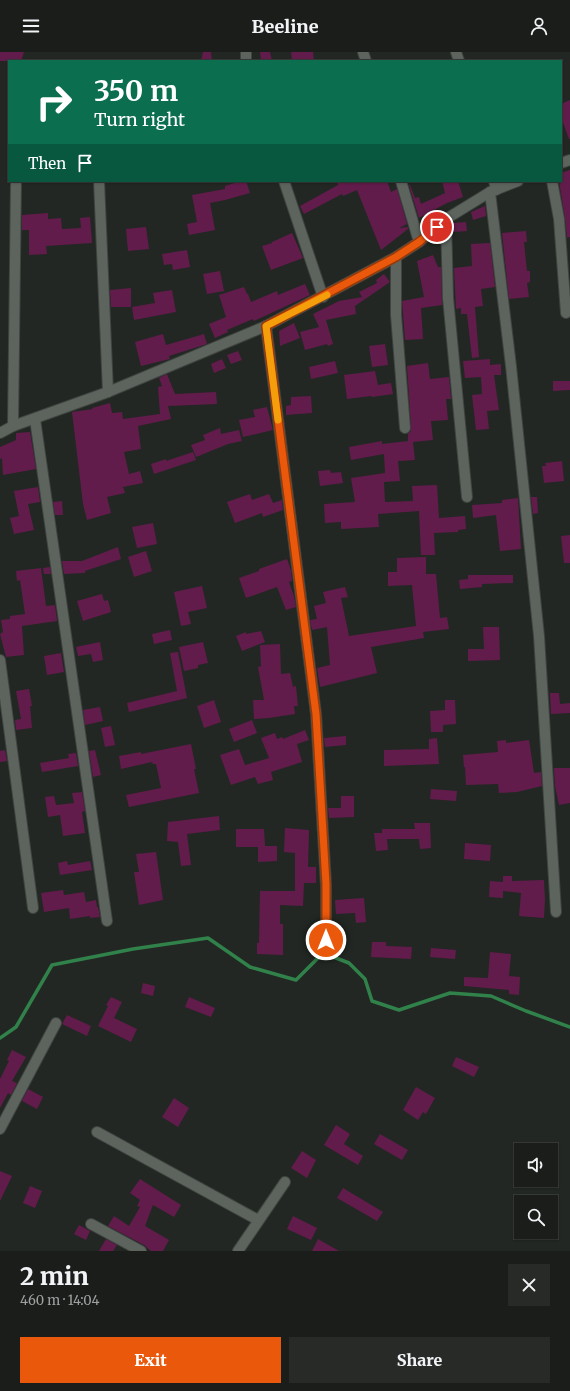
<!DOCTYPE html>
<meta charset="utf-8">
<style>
body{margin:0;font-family:Merriweather,serif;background:#272a27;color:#f1f3f6;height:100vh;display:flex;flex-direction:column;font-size:15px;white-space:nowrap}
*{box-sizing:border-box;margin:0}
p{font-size:13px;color:#9fa2a2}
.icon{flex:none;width:22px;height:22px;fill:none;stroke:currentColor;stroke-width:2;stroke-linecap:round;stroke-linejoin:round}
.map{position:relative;height:1199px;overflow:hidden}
.drawer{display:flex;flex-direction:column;background:#1a1d1a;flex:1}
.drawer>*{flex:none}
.hud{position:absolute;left:8px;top:8px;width:554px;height:122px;border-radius:0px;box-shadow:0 1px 3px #0004,0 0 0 1px #383b39;background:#0b6e4f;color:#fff;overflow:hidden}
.buttons{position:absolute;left:514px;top:1091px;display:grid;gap:8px}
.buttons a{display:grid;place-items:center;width:44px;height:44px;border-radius:0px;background:#1a1d1a;box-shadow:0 1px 3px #0004,0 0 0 1px #383b39;font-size:20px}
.pin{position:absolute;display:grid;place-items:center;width:34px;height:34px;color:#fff;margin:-17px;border:2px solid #fff;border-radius:50%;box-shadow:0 1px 4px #0007}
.me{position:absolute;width:44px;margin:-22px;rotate:0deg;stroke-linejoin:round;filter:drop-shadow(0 0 3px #0008)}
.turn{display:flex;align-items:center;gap:14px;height:84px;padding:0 20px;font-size:18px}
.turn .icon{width:52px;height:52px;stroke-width:2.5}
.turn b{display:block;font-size:28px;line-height:34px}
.then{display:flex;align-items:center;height:38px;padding:0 20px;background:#0003;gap:8px;font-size:15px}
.round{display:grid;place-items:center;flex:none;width:42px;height:42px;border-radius:0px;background:#272a27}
.headline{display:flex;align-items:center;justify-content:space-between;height:68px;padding:0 20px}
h1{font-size:24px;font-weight:800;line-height:30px}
.button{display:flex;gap:8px;margin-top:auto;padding:8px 20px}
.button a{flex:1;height:46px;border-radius:0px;background:#ea580c;color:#fff;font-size:16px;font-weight:800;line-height:46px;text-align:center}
.button a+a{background:#272a27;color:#f1f3f6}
header{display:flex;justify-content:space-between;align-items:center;height:52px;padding:0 20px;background:#1a1d1a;font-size:18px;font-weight:800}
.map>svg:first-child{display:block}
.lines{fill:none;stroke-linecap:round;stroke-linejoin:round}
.stream{stroke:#31814a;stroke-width:3.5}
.building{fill:#621c4b}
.minor-casing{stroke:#3f4440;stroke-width:12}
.tertiary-casing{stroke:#3f4440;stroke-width:12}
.minor{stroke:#5d645e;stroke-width:10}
.tertiary{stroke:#5d645e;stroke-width:10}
.route-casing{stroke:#983908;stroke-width:10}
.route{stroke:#ea580c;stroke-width:7}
.slow{stroke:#f59e0b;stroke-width:7}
</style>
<header><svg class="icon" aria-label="menu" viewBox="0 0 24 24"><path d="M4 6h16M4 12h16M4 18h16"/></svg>Beeline<svg class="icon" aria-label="person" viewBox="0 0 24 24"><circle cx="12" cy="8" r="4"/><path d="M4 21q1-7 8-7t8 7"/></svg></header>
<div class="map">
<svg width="570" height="1199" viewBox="0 0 570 1199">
<rect width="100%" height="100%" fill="#222723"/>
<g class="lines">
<!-- stream -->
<path class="stream" d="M0 986 16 975 52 913 133 897 208 886 250 915 296 928 323 901 349 911 365 927 372 949 399 958 450 941 491 944 526 959 570 975"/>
</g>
<!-- building -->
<path class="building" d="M0 0H24L21 9H0Z
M203 0H211L212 9H201Z
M260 0H270L272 9H261Z
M291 0H313L314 9H292Z
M570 48V87H569L561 65V52Z
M570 118V185L567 186 565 166 559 129H561V121Z
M241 129H246L250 141 225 148 210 151 215 178 189 183 187 172 197 170 192 143 225 137V134Z
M337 129H387L391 140 397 137 407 172 399 176 408 175V177L381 198 357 138 343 144 342 142 304 162 300 154 338 133Z
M442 129H458L463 145 447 151 419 166 409 133H410L415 146 419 145 421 152 445 141Z
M485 154 486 164 473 168 471 160Z
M48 161V167L61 166 62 177 81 176 80 166 90 165 92 191 46 194 47 202 29 203V178H22V163Z
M466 170 467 179 453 180V171Z
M146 175 149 197 128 199 126 177Z
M526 179 527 190H524L527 219H530V230L527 231 529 245 509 247 502 181Z
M292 181 303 206 271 218 262 194 272 191V190Z
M490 191 495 235 481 237 483 254 475 255 479 305 472 306 467 262H461V256L456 257 454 216 472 214 471 192Z
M187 198 190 215 173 218 172 212 164 213 162 202Z
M433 203 438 215H441L442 253 421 256 423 287 405 288 402 249 424 245 417 209Z
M220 219 224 239 207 242 203 222Z
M384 222 390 230 355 254 356 262 326 268 333 292 328 294 327 292 305 298 300 280 319 275 313 262 339 249 362 245 359 240 377 231 376 228Z
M305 232 310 243 254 269 253 267 227 278 228 280 215 286 209 272 226 265 219 243 244 235 247 242H248L251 250 277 239 278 243Z
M131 236V255H111L110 238Z
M172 238 176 260 134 268 132 255 155 251 153 241Z
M294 271 300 286 280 294 279 279Z
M163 282 166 293 204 282 207 292 169 304 170 307 141 314 135 290Z
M385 292 388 313 372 315 369 294Z
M238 299 242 308 231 312 227 303Z
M222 307 226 316 214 321 211 312Z
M490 307V313L501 312V323H494L499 358 487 359 489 377 476 378 472 343 482 342 481 325 465 326 463 309Z
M335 309 338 321 311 327 309 315Z
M428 311 430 327 449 325 451 347H446L448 368 431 369 433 388 413 390 415 408 398 409 400 429 384 430 385 450 413 449 412 434 437 433 439 466 465 464 466 477 458 478V480L434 481 435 503H421L419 459 378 462 379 475 341 477V470L325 471 324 452 355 450 351 426 385 421 384 402 351 408 349 395 382 389V392L408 389V382L411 379V375L407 314Z
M375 319 378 333 391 331 393 342 372 345 371 344 347 347 344 323Z
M167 322 175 342 216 340 217 352 168 354 171 367 138 374 141 397 124 400 129 422 140 419 143 431 123 435 125 441 107 445 111 461 87 468 83 452 72 360 93 357 92 356 110 351 112 361 122 360 123 367 160 362 158 335 162 334 159 326Z
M553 329H570V338L553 339Z
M311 344 312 361 286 363V354L291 353V345Z
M267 355 273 378 243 385 239 368 255 365 253 358Z
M220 376 221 382 239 378 242 389 228 392 196 405 191 393 205 388 203 383Z
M30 380 36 417 3 423 2 406 0 407V395L16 388V381Z
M193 400 196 408 154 422 151 412 166 407V409Z
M562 409 564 429 544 431 542 414H546L545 411Z
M330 418 331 421 341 420 343 431 320 434 318 419Z
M38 435 40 450 28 452 34 478 14 482 10 466 19 464 14 439Z
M250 442 252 448 269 442 273 451 282 448 283 458 263 465 262 461 235 471 227 450Z
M531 445H537L538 461 533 462Z
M518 446 521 497 500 499 496 463 473 466 472 453 502 451V448Z
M62 449 63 463H55L53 450Z
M153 471 157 492 137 496 132 475Z
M570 483V511H564L561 484Z
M118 495 121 507 85 519V521L64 522 62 509H82Z
M146 499 152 519 134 525 128 505Z
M426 505V522H436L440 566 447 565 449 577 423 580 424 586 371 595 377 621 320 635 317 616 330 613 327 575 312 578 310 568 317 567 314 554 326 551 323 540 345 535 348 545 341 546 349 584 416 574 412 533 388 534V520H397V506Z
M287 507 291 518 292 529 289 530 294 544 296 555 286 558 277 535 246 546 239 526 259 519V517Z
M50 515 51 522H44L43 516Z
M41 516 46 554 55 553 57 569 22 574 24 603 6 605 0 582 3 580 1 568 10 567V564L25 562 20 528 17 529 16 519Z
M468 523H513V531L482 532V535L460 537 459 528 468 527Z
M202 534 207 556 188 560 191 572 181 574 174 540Z
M102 542 104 549 108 548 111 560 83 569 77 549Z
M483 575H499L500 608 468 609V597H484Z
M170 578 172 588 154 592 152 582Z
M261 579 265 590 242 599 236 584 246 580V582Z
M100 590 103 608 93 610 91 602 78 604 76 595Z
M203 590 208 611 198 613V616L184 619 179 595Z
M280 592 281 622 290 621 293 635 296 634 298 654H294L295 662 269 666 254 667 253 648H264L258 615 261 614 260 593Z
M178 600 187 646 129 660 127 651 177 639 170 601Z
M61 601 64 620 47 623 44 604Z
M29 637 32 654H30L32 676 16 678 15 668 21 667 16 639Z
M550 641H559L560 652 570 651V661L551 662Z
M214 648 221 670 204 676 197 654Z
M445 648H455L456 672 443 673V680H431L430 659 445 658Z
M100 655 103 669 85 673 83 658Z
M252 668 257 681 234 690 229 677Z
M111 674 115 693 105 695 101 676Z
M305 678 309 688 297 692 302 710 271 720 273 728 258 732 255 725 231 733 220 703 239 697 245 713 269 706 261 686 275 681 277 687 282 685 283 687Z
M346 684V693L325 695 324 686Z
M437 686 439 712 384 714V698L429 697V687Z
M506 688V691L529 688 534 721 541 720 542 734 517 740 499 741 498 732 466 733 465 715H464L463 703 498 700 497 689Z
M191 692 196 717H194L199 741 129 755 126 743 161 736 156 712H153L152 710 121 717 119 704 141 700V702Z
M5 698 7 709 0 710V699Z
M95 698 101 723 93 725 89 699Z
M76 701 78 714 42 720 40 711 69 706 68 702Z
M554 716H570V751L559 753 555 734Z
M431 737 457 739 456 749 430 747Z
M82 740 85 759 82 760 85 781 63 784 60 763 48 765 45 745 54 744 56 753 74 751 72 741Z
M341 744H354V765L329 766 328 756H341Z
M219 764 220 778 187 782 191 813 181 814 178 790 167 789 168 770Z
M414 771H430L431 796 420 797 419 787H387L388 798 376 799 374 781H382V777H415Z
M285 776 309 778 308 815H316V831H304L303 854 280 853V872H283V903L257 902V891H259L260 839H295V801L284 800Z
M236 777H264L265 794H277V809L258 810V795H236Z
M465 791 491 793 490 809 464 807Z
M156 800 163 848 139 853 134 820H139L136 802Z
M67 809 68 813 90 809 92 818 60 823 58 811Z
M503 824H512V829L544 828 545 847 544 866 519 864 521 841 503 839V846L489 845 490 829 503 830Z
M63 838 64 843 84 840 86 850 96 848 97 855H98L100 865 90 866V864L70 867 69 856 44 860 41 841Z
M364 846 366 870 356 871 355 861 336 862 335 848Z
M372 890H386V894L412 895 411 907 371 905Z
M431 896 456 898 455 907 430 905Z
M490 900 511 902 509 924 520 925 519 943 509 942V938L464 934V925L488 926Z
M143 931 155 934 153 944 141 941Z
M111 945 122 950 114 966 137 977 131 990 98 974 108 954 106 953Z
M189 945 215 956 211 965 185 955Z
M67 963 91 974 87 984 62 972Z
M12 998 26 1005 12 1029 17 1031 11 1043 8 1041 0 1056V1027L9 1009 7 1008Z
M456 1005 479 1015 474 1025 452 1014Z
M416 1035 435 1046 426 1062 423 1060 418 1068 403 1058Z
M28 1037 43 1045 37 1057 22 1049Z
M174 1046 189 1056 178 1075 162 1065Z
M336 1073 350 1082 344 1092 363 1104 358 1113 324 1093Z
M380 1082 408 1098 402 1108 374 1092Z
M302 1099 316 1108 307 1126 291 1116Z
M0 1119 12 1124 0 1149Z
M140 1127 181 1153 174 1165 153 1153 145 1174 169 1188 163 1199H151L144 1193 108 1174 114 1164 129 1174 140 1155 137 1154 140 1148 130 1141Z
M30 1134 42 1139 35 1156 23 1151Z
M343 1136 383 1160 377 1169 337 1146Z
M293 1164 317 1176 311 1188 287 1177Z
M79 1173 90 1179 86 1188 74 1182Z
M106 1187 117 1193 113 1199H99Z
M318 1187 339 1199H312Z"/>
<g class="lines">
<defs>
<path id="minor" d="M363 0 366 9
M456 0 459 9
M246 9V0
M99 129 108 340
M284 129 323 245
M401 129 419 190
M494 129 496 138
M552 129 559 167 566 261
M490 140 511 314 539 584 556 860
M446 167 448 246 467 445
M396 205V263L405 376
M266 274 316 662 326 833V888
M35 367 107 869
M13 374 16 129
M0 608 33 856
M0 1077 56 971
M97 1080 258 1168
M91 1172 141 1199
M238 1199 285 1130"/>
<path id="tertiary" d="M561 111 570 108
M0 381 13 374 108 340 266 274 396 205 419 190 446 167 490 140 518 129"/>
</defs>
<!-- minor casing -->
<use href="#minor" class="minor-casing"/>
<!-- tertiary casing -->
<use href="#tertiary" class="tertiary-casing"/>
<!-- minor -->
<use href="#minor" class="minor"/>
<!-- tertiary -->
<use href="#tertiary" class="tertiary"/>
</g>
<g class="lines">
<defs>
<path id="route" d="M326 888V832L316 662 266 274 396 205 419 190 437 175"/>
</defs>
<!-- route casing -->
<use href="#route" class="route-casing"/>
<!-- route -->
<use href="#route" class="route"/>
<!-- slow -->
<path class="slow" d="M278 368 266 274 327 243"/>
</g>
</svg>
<div class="buttons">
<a><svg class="icon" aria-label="sound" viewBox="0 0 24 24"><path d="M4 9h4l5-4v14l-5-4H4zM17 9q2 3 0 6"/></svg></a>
<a><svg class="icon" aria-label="search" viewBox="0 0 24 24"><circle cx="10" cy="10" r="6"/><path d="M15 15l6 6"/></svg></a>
</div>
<div class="pin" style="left:437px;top:175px;background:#d93025"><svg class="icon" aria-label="arrive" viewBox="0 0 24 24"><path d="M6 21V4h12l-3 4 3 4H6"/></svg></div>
<svg class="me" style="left:326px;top:888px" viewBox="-20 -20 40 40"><circle r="17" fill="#ea580c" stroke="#fff" stroke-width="3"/><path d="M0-11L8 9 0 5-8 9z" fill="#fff"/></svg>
<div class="hud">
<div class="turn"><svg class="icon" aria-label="right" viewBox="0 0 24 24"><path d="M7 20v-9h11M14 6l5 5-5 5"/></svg><div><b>350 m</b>Turn right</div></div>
<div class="then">Then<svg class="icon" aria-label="arrive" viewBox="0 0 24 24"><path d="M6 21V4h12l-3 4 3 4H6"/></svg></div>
</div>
</div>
<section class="drawer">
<div class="headline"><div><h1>2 min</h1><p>460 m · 14:04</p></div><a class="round"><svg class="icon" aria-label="close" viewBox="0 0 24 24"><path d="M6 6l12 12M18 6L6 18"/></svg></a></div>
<div class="button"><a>Exit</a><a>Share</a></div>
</section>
